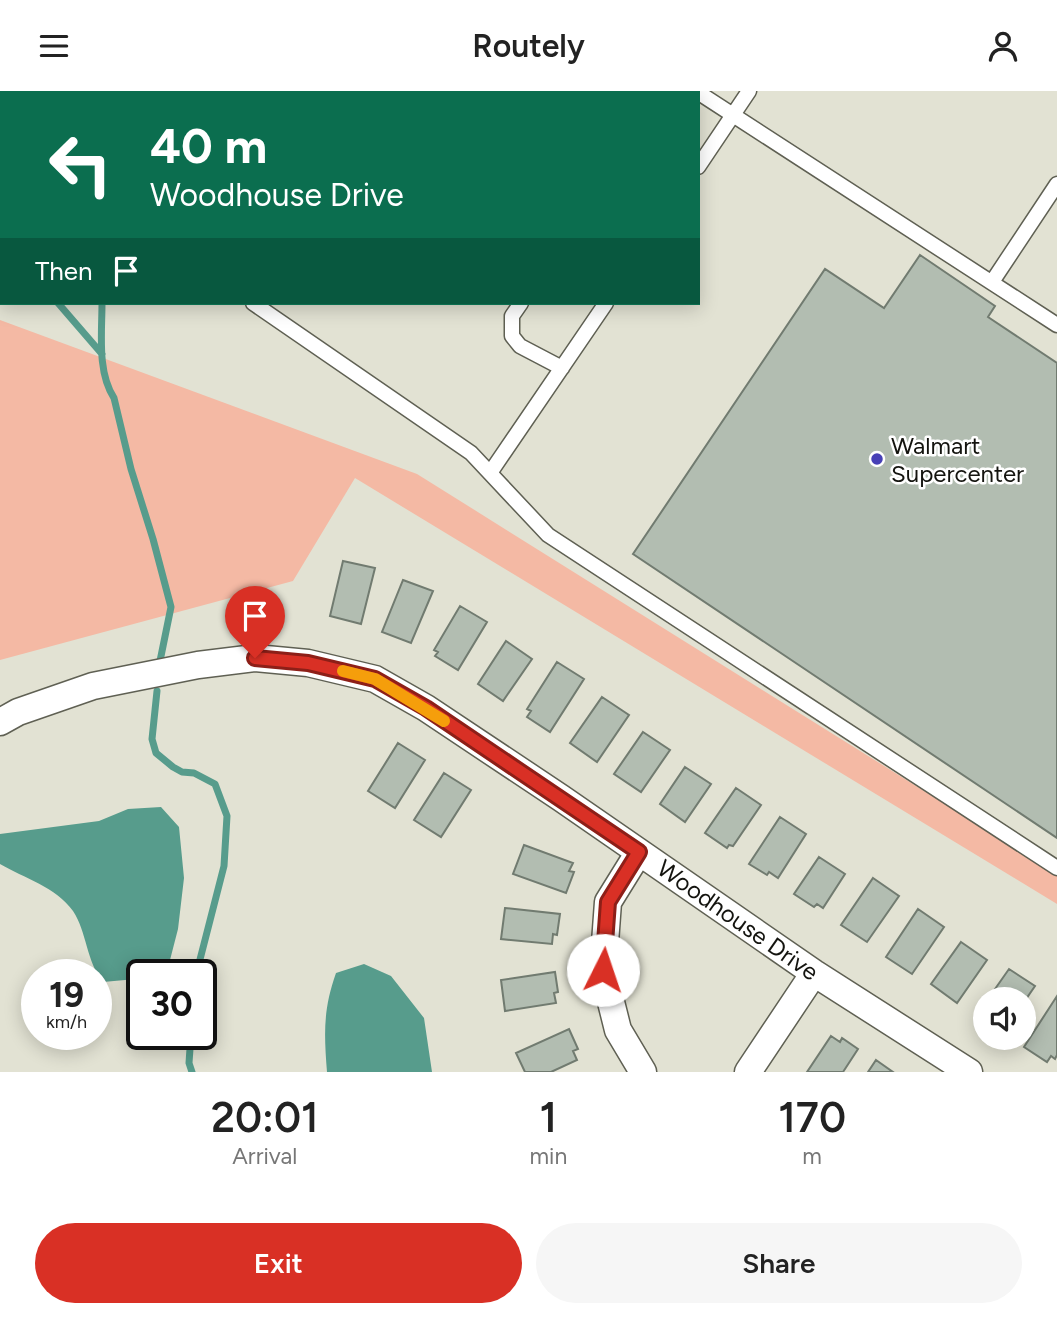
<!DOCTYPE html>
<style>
body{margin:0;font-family:Figtree,sans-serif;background:#f6f6f6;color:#222;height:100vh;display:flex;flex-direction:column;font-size:26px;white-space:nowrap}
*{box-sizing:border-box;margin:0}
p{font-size:23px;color:#767676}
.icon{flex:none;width:38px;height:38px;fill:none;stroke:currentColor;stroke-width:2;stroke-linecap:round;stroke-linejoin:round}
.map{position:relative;height:981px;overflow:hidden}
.sheet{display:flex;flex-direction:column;background:#fff;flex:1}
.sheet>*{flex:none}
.hud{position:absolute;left:0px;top:0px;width:700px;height:214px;box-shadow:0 4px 18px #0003;background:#0b6e4f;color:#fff;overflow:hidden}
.buttons{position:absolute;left:973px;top:896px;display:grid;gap:14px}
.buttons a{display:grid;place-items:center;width:63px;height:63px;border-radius:50%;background:#fff;box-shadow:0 4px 18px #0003;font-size:35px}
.speed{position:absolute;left:21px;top:868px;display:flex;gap:14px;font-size:35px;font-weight:700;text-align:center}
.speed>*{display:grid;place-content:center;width:91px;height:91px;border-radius:50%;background:#fff;box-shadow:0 4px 18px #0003;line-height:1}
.speed small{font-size:18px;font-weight:400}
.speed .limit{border:4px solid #111;border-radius:10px;background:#fff;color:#111}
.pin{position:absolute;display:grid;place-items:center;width:60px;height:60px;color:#fff;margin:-72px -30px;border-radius:50% 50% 50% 0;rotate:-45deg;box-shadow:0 0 7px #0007}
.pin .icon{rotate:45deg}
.me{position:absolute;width:77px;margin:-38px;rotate:4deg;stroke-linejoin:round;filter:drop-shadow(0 0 5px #0008)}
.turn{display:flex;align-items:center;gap:24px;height:147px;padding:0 35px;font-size:32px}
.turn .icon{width:91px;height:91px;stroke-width:2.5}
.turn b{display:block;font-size:49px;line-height:60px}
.then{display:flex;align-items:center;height:66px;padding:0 35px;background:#0003;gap:14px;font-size:26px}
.eta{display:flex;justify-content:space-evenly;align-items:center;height:119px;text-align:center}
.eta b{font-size:42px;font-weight:600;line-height:49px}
.action{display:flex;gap:14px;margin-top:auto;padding:14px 35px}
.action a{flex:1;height:80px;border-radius:42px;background:#d93025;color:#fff;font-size:28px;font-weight:600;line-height:80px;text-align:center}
.action a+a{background:#f6f6f6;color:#222}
header{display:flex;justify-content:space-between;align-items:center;height:91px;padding:0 35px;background:#fff;font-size:32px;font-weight:600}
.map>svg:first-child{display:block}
.green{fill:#f4b9a4}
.water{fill:#579c8c}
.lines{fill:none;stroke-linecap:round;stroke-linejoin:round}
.stream{stroke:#579c8c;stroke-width:7}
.building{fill:#b2bdb1;stroke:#717b70;stroke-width:2}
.lane-casing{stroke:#5f6053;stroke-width:17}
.street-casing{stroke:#5f6053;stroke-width:29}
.lane{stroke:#fff;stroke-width:14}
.street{stroke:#fff;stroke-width:26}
.route-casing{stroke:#8d1f18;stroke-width:18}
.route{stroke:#d93025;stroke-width:12}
.slow{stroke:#f59e0b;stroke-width:12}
.poi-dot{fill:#4740b6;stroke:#fff;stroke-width:2.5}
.labels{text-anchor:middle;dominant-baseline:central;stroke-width:5;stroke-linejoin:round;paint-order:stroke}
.poi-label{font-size:24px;fill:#14140f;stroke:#fff;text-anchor:start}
.street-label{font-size:24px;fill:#14140f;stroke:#fff}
</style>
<header><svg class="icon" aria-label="menu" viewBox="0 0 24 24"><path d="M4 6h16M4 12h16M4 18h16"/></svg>Routely<svg class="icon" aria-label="person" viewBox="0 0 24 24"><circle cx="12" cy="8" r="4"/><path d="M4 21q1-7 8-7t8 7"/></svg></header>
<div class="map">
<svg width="1057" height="981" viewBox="0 0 1057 981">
<rect width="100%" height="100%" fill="#e2e2d3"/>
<!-- green -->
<path class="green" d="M0 229 417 383 1057 783V813L355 387 293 490 0 569Z"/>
<!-- water -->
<path class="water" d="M161 716 179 736 184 787 178 838 170 869 136 888 103 891C86 870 87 841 73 820 56 796 24 787 0 773V743L99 730 128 718Z
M364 873 391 885 424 927 432 981H327C324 942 323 919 336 882Z"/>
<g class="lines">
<!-- stream -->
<path class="stream" d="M0 123 2 125
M58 212 102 263
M102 212C102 242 97 281 114 307L131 378 153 448 171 516 160 570
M157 600 152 648 156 662 173 676 182 681 194 682 215 693 227 725 224 775 196 884
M191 943 189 972 192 981"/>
</g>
<!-- building -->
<path class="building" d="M100 0H505L504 2Z
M920 164 995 215 988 226 1057 272V747L633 463 825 178 884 217Z
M343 470 375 477 361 533 330 525Z
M403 489 433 500 411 552 382 541Z
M460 515 487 531 458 579 435 565 438 561 434 559Z
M506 550 532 568 503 610 478 593Z
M557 571 584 588 550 641 527 626 531 620 527 618Z
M602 606 629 624 597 671 570 652Z
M643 641 670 659 641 701 614 683Z
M398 652 425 669 395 717 368 700Z
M685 676 711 693 685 731 660 713Z
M444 682 471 699 441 746 414 729Z
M736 697 761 714 733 755 729 754 727 757 705 742Z
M780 726 806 743 778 787 769 781 767 784 749 773Z
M524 754 573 772 569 780 574 781 566 802 513 783Z
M819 766 845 783 823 817 817 813 814 816 794 803Z
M873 787 899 805 867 851 841 834Z
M505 817 560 823 557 844 553 843 552 853 501 848Z
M918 818 944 836 912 883 886 866Z
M961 851 987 869 957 912 931 893Z
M1009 878 1035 895 1024 911V908H988Z
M555 881 558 901 554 902 556 912 505 920 501 889Z
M1057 905V964L1055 968 1051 965 1047 971 1024 956Z
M569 938 578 958 573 960 577 969 551 981H525L516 962Z
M831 945 840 951 842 947 858 958 843 981H807Z
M876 969 893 981H868Z"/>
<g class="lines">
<defs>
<path id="lane" d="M696 0 1057 234
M668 2 669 0
M0 54 2 55
M698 76 749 0
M992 191 1057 93
M253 212 471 362 548 444 1057 777
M521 212 512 225V245L520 255 562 277
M490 382 606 212"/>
<path id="street" d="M0 631 18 621 93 595 198 574 255 567 308 572 375 588 426 617 561 707 814 882 969 981
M639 761 608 811 603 879 618 939 643 981
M748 981 814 882"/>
</defs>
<!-- lane casing -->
<use href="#lane" class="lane-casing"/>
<!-- street casing -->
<use href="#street" class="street-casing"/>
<!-- lane -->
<use href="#lane" class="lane"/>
<!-- street -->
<use href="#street" class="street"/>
</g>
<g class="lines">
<defs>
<path id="route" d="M255 567 308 572 375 588 426 617 639 761 608 811 603 879"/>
</defs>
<!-- route casing -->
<use href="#route" class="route-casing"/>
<!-- route -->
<use href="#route" class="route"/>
<!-- slow -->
<path class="slow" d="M343 580 375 588 444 630"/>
</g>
<!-- markers -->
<circle class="poi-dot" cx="877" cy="368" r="7"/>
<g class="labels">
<!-- poi labels -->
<g class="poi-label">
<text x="891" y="354">Walmart<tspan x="891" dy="28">Supercenter</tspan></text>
</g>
<!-- street labels -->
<g class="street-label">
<text transform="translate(738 829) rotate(35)">Woodhouse Drive</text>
</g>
</g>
</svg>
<div class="buttons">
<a><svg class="icon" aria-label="sound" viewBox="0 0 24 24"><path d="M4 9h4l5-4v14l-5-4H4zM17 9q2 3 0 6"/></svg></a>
</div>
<div class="speed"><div>19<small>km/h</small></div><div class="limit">30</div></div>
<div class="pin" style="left:255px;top:567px;background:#d93025"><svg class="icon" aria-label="arrive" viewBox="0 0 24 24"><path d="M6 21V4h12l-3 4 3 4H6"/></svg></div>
<svg class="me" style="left:603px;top:879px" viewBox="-20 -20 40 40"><circle r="19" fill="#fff"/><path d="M0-13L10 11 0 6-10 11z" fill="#d93025"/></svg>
<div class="hud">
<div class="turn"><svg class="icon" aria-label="left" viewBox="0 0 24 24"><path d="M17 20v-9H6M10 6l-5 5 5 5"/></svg><div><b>40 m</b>Woodhouse Drive</div></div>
<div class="then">Then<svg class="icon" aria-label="arrive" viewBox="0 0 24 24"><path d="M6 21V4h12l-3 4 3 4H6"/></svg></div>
</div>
</div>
<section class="sheet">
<div class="eta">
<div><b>20:01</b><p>Arrival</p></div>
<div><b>1</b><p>min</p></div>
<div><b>170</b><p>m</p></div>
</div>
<div class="action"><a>Exit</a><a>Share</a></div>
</section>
